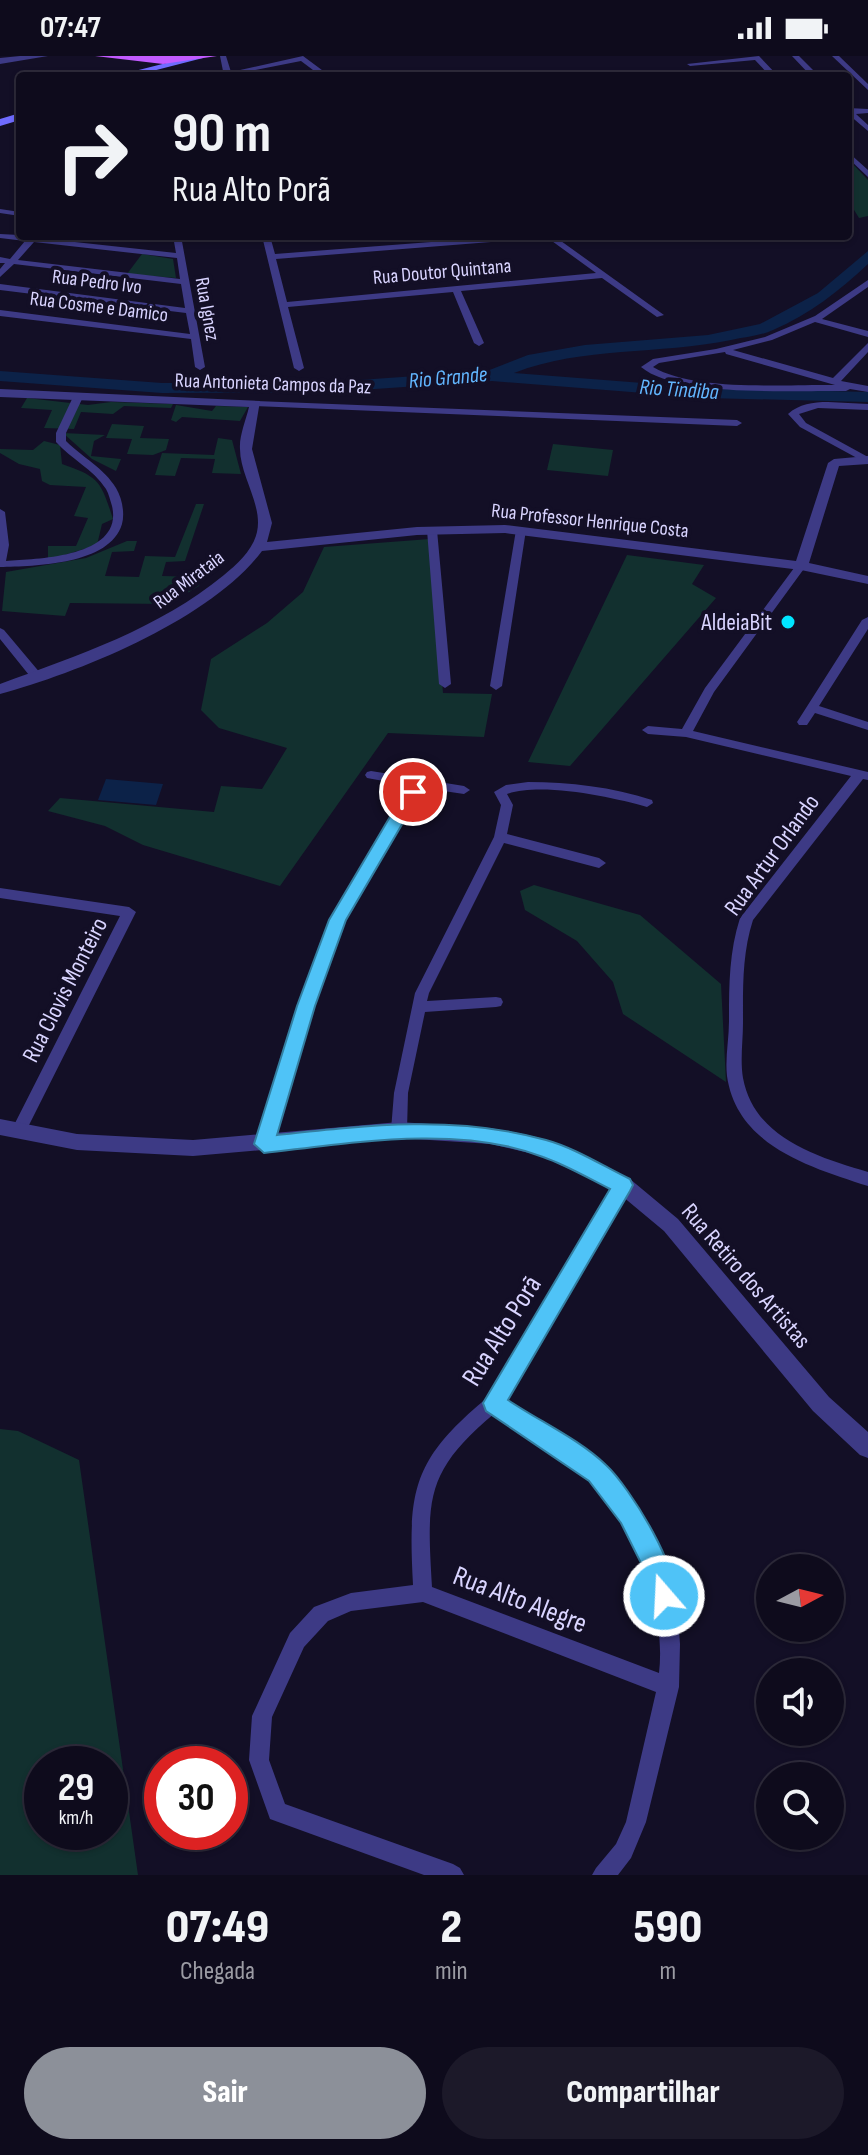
<!DOCTYPE html>
<html lang="pt">
<meta charset="utf-8">
<style>
body{margin:0;font-family:"Sofia Sans Condensed",sans-serif;background:#1c1929;color:#f1f3f6;height:100vh;display:flex;flex-direction:column;font-size:30px;white-space:nowrap}
*{box-sizing:border-box;margin:0}
p{font-size:26px;color:#9b9ba3}
.icon{flex:none;width:44px;height:44px;fill:none;stroke:currentColor;stroke-width:2;stroke-linecap:round;stroke-linejoin:round}
.map{position:relative;height:1819px;overflow:hidden}
.drawer{display:flex;flex-direction:column;background:#0e0b1c;flex:1}
.drawer>*{flex:none}
.guide{position:absolute;left:16px;top:16px;width:836px;height:168px;border-radius:8px;box-shadow:0 2px 6px #0004,0 0 0 2px #2e2b3b;background:#0e0b1c;color:#f1f3f6;overflow:hidden}
.needle{width:52px;rotate:83deg}
.buttons{position:absolute;left:756px;top:1498px;display:grid;gap:16px}
.buttons a{display:grid;place-items:center;width:88px;height:88px;border-radius:50%;background:#0e0b1c;box-shadow:0 2px 6px #0004,0 0 0 2px #2e2b3b;font-size:40px}
.speed{position:absolute;left:24px;top:1690px;display:flex;gap:16px;font-size:40px;font-weight:700;text-align:center}
.speed>*{display:grid;place-content:center;width:104px;height:104px;border-radius:50%;background:#0e0b1c;box-shadow:0 2px 6px #0004,0 0 0 2px #2e2b3b;line-height:1}
.speed small{font-size:20px;font-weight:400}
.speed .limit{border:12px solid #d22;background:#fff;color:#111}
.pin{position:absolute;display:grid;place-items:center;width:68px;height:68px;color:#fff;margin:-34px;border:4px solid #fff;border-radius:50%;box-shadow:0 2px 8px #0007}
.me{position:absolute;width:88px;margin:-44px;rotate:341deg;stroke-linejoin:round;filter:drop-shadow(0 0 6px #0008)}
.turn{display:flex;align-items:center;gap:28px;height:168px;padding:0 24px;font-size:36px}
.turn .icon{width:104px;height:104px;stroke-width:2.5}
.turn b{display:block;font-size:56px;line-height:68px}
.eta{display:flex;justify-content:space-evenly;align-items:center;height:136px;text-align:center}
.eta b{font-size:48px;font-weight:800;line-height:56px}
.cta{display:flex;gap:16px;margin-top:auto;padding:16px 24px}
.cta a{flex:1;height:92px;border-radius:48px;background:#8c9099;color:#fff;font-size:32px;font-weight:800;line-height:92px;text-align:center}
.cta a+a{background:#1c1929;color:#f1f3f6}
.status{display:flex;justify-content:space-between;align-items:center;height:56px;padding:0 40px;background:#0e0b1c;direction:ltr}
.status svg{height:22px;fill:currentColor}
.map>svg:first-child{display:block}
.green{fill:#12302f;fill-rule:evenodd}
.water{fill:#0c2248}
.lines{fill:none;stroke-linecap:round;stroke-linejoin:round}
.river{fill:#0c2248;fill-rule:evenodd}
.minor{fill:#3d3a85;fill-rule:evenodd}
.tertiary{fill:#3d3a85;fill-rule:evenodd}
.secondary{fill:#6f6bff;fill-rule:evenodd}
.primary{fill:#c25bff;fill-rule:evenodd}
.route{fill:#4fc3f7;stroke:#337fa1;stroke-width:2}
.poi-dot{fill:#00e5ff;stroke:#130f26;stroke-width:3}
.labels{text-anchor:middle;dominant-baseline:central;stroke-width:8;stroke-linejoin:round;paint-order:stroke}
.far-street-label{font-size:20px;fill:#d9d4ff;stroke:#130f26}
.far-water-label{font-size:22px;font-style:italic;fill:#62b6ff;stroke:#130f26}
.poi-label{font-size:24px;fill:#d9d4ff;stroke:#130f26;text-anchor:end}
.street-label{font-size:24px;fill:#d9d4ff;stroke:#130f26}
.near-street-label{font-size:28px;fill:#d9d4ff;stroke:#130f26}
</style>
<div class="status"><b>07:47</b><svg viewBox="0 0 49 12"><path d="M0 12V9h3v3zM5 12V6h3v6zM10 12V3h3v9zM15 12V0h3v12zM26 1h20v11H26zM47 4h2v5h-2z"/></svg></div>
<div class="map">
<svg width="868" height="1819" viewBox="0 0 868 1819">
<rect width="100%" height="100%" fill="#130f26"/>
<!-- green -->
<path class="green" d="M848 103 868 124V160L859 162 848 144Z
M142 198 173 203 176 222 127 218Z
M27 342 88 349 111 346 173 348 171 352 124 350 113 358 81 356 74 373 44 372 52 354 21 352Z
M176 349 212 355 216 350 248 351 240 365 182 361 176 366 171 364Z
M112 368 144 370 140 382 169 383 166 394 153 399 127 398 132 383 106 382Z
M63 377 105 379 94 385 91 400 121 403 116 415 92 403Z
M218 382 232 384 241 418 212 417 215 403 181 402 175 420 155 419 162 397 214 399Z
M44 385 60 389 62 408C100 421 101 426 113 463L102 468 97 489 48 504V490H76L88 462 74 460 86 431 50 429 42 425 40 413 19 408 0 397V393L33 394Z
M553 388 613 394 608 420 547 414Z
M196 448H204L185 505 166 506 162 520 202 521 199 530 169 548 70 547 65 560 2 555 6 516 86 502 127 485H137L134 495 112 496 105 520 139 521 145 500 175 501Z
M430 483 443 637 492 638 484 681 388 677 280 830 143 789 105 770 48 755 60 742 214 756 221 730 262 733 287 692 219 672 201 654 211 603 267 567 303 536 324 491Z
M627 499 704 509 692 528 716 542 570 710 528 706Z
M534 829 640 859 721 928 726 1026 623 958 613 926 577 885 525 854 520 835Z
M0 1373 18 1375 79 1404 138 1819H0ZM42 1708H110V1776H42Z"/>
<!-- water -->
<path class="water" d="M106 723 163 728 156 749 98 744Z"/>
<g class="lines">
<!-- river -->
<path class="river" d="M868 195V208C839 235 810 258 773 274 760 280 745 281 731 284 659 299 583 290 514 317L707 332 868 336V346L707 342 492 325 331 336 162 337 0 325V315L162 327 331 326 487 315 528 299 585 289 708 279 760 268 818 237Z"/>
<!-- minor -->
<path class="minor" d="M220 0H226L231 16 303 0 330 20H321L301 5 224 20Z
M759 0 778 20H770L755 4 690 10 687 8Z
M792 0H799L819 20H811Z
M832 0H839L868 28V34Z
M848 52 868 53V57L856 58 868 69V75L848 58Z
M848 96 868 114V121L848 102Z
M0 153 20 156V160L0 157Z
M0 178 39 180 38 182 176 197 173 180H181L205 311 200 314 195 311 191 283 0 260V254L190 278 186 257 0 234V228L185 252 181 228 14 208 0 221V213L5 207H0V201L10 203 25 185 0 182ZM34 186 177 202 180 223 18 204Z
M262 180H270L275 198 509 180H554L664 259 657 261 602 222 461 235 484 287 479 290 474 287 453 236 288 251 304 312 299 315 294 312ZM545 180 596 217 287 246 276 203 541 182Z
M868 224V231L822 263 868 275V281L815 266 772 284 733 294 833 322 868 287V296L841 325 868 330V336L850 333 846 335C796 334 678 342 641 311L653 303 716 293 765 281 815 260ZM725 296 726 298 835 329C785 328 695 336 653 311L659 307Z
M78 338 83 341 66 377V385C82 401 104 412 116 432 122 442 125 457 122 468 110 509 35 510 0 511V453L5 456 9 489 6 505C39 503 124 501 112 450 110 444 109 438 106 433 93 413 71 403 56 386V377L73 341Z
M256 345 737 364 742 367 737 370 253 350 251 348Z
M828 346 868 348V354L818 352 799 358 806 367 868 401V408L800 371 788 358C799 348 813 346 828 346Z
M432 471 437 474 451 628 445 632 439 628 427 474Z
M521 471 526 474 502 630 496 634 490 630 516 474Z
M801 507 806 510 714 636 693 675 868 716V724L863 723 753 864C742 898 743 932 743 967 743 985 740 1004 743 1022 754 1082 817 1101 868 1116V1130C810 1111 737 1090 727 1020 725 1002 729 983 729 965 729 930 729 896 740 862L851 720 686 681 648 678 642 674 648 670 682 673 705 632 797 508Z
M868 561V573L819 650 868 666V674L815 657 807 669H799L797 666 799 663 862 564Z
M0 572 4 574 41 618V624H33L0 583Z
M371 715 464 730 470 734 464 738 423 732 345 864 313 950 272 1088 269 1093 264 1094 259 1093 256 1088 299 950 331 864 411 730 367 722 365 719 367 716Z
M528 726C570 726 612 731 652 744L653 747 647 751C612 741 542 726 507 738L513 749 507 778 599 802 606 807 599 812 504 787 429 937 427 945 496 941 501 942 503 946 501 950 496 951 425 956 408 1037 407 1074 404 1078 399 1080 394 1078 391 1074 394 1037 415 937 494 781 501 749 494 736 506 729Z
M0 832 129 851 136 856 24 1079 19 1081 14 1079 11 1075 120 860 0 842Z
M623 1122 629 1124 631 1129 629 1134 505 1344 577 1391 614 1421 644 1469 672 1536 678 1562 680 1588 679 1631 646 1766 631 1802 618 1819H592L596 1812 616 1788 626 1766 656 1636 423 1546 351 1555 328 1565 304 1591 272 1661 269 1704 285 1748 453 1808 460 1812 464 1819H424L270 1763 249 1704 252 1660 290 1577 314 1551 351 1537 413 1529C408 1434 412 1404 488 1341L617 1124ZM495 1357C528 1380 568 1399 596 1428 639 1471 666 1558 659 1617L432 1531C427 1444 424 1416 495 1357Z"/>
<!-- tertiary -->
<path class="tertiary" d="M20 0H48L0 8V2Z
M0 333 260 345 252 393 272 467 267 486 417 471 505 469 796 505 828 407 834 403 868 400V408L839 410 809 507 868 520V528L801 514 505 477 417 479 262 495C211 563 81 616 0 638V628C79 599 158 573 224 519 237 508 253 494 257 476 263 449 240 420 240 393 239 380 246 364 249 351L0 341Z
M0 1063 77 1078 193 1084 399 1066 491 1072 553 1087 630 1123 678 1163 829 1341 868 1376V1402L860 1399 813 1355 664 1175 616 1135 542 1100 491 1088 399 1082 193 1100 77 1094 0 1079Z"/>
<!-- secondary -->
<path class="secondary" d="M194 0 203 2 133 20H115Z
M20 57V64L0 70V63Z"/>
<!-- primary -->
<path class="primary" d="M95 0H217L163 8Z"/>
</g>
<!-- route -->
<path class="route" d="M413 730 421 736 346 864 315 950 277 1079C368 1069 457 1059 546 1084 575 1092 603 1110 630 1123L633 1129 630 1135 508 1344C539 1365 579 1383 606 1409 629 1430 685 1519 673 1548L664 1552 655 1548 648 1521 621 1467 589 1425 486 1355 483 1347 610 1133C588 1122 566 1109 543 1101 459 1068 351 1087 264 1097L254 1088 297 950 329 864 407 732Z"/>
<!-- markers -->
<circle class="poi-dot" cx="788" cy="566" r="8"/>
<g class="labels">
<!-- far-street labels -->
<g class="far-street-label">
<text transform="translate(442 216) rotate(-5)">Rua Doutor Quintana</text>
<text transform="translate(97 226) rotate(7)">Rua Pedro Ivo</text>
<text transform="translate(99 251) rotate(7)">Rua Cosme e Damico</text>
<text transform="translate(207 253) rotate(80)">Rua Ignez</text>
<text transform="translate(273 328) rotate(2)">Rua Antonieta Campos da Paz</text>
<text transform="translate(590 465) rotate(6)">Rua Professor Henrique Costa</text>
<text transform="translate(189 524) rotate(-37)">Rua Mirataia</text>
</g>
<!-- far-water labels -->
<g class="far-water-label">
<text transform="translate(448 322) rotate(-5)">Rio Grande</text>
<text transform="translate(679 334) rotate(4)">Rio Tindiba</text>
</g>
<!-- poi labels -->
<g class="poi-label">
<text x="772" y="566">AldeiaBit</text>
</g>
<!-- street labels -->
<g class="street-label">
<text transform="translate(772 799) rotate(-54)">Rua Artur Orlando</text>
<text transform="translate(65 934) rotate(-63)">Rua Clovis Monteiro</text>
<text transform="translate(746 1220) rotate(49)">Rua Retiro dos Artistas</text>
</g>
<!-- near-street labels -->
<g class="near-street-label">
<text transform="translate(502 1275) rotate(-58)">Rua Alto Porã</text>
<text transform="translate(520 1544) rotate(21)">Rua Alto Alegre</text>
</g>
</g>
</svg>
<div class="buttons">
<a><svg class="needle" viewBox="-14 -14 28 28"><path d="M0-13l5 13h-10z" fill="#e53935"/><path d="M0 13l5-13h-10z" fill="#9b9ba3"/></svg></a>
<a><svg class="icon" aria-label="sound" viewBox="0 0 24 24"><path d="M4 9h4l5-4v14l-5-4H4zM17 9q2 3 0 6"/></svg></a>
<a><svg class="icon" aria-label="search" viewBox="0 0 24 24"><circle cx="10" cy="10" r="6"/><path d="M15 15l6 6"/></svg></a>
</div>
<div class="speed"><div>29<small>km/h</small></div><div class="limit">30</div></div>
<div class="pin" style="left:413px;top:736px;background:#d93025"><svg class="icon" aria-label="arrive" viewBox="0 0 24 24"><path d="M6 21V4h12l-3 4 3 4H6"/></svg></div>
<svg class="me" style="left:664px;top:1540px" viewBox="-20 -20 40 40"><circle r="17" fill="#4fc3f7" stroke="#fff" stroke-width="3"/><path d="M0-11L8 9 0 5-8 9z" fill="#fff"/></svg>
<div class="guide">
<div class="turn"><svg class="icon" aria-label="right" viewBox="0 0 24 24"><path d="M7 20v-9h11M14 6l5 5-5 5"/></svg><div><b>90 m</b>Rua Alto Porã</div></div>
</div>
</div>
<section class="drawer">
<div class="eta">
<div><b>07:49</b><p>Chegada</p></div>
<div><b>2</b><p>min</p></div>
<div><b>590</b><p>m</p></div>
</div>
<div class="cta"><a>Sair</a><a>Compartilhar</a></div>
</section>
